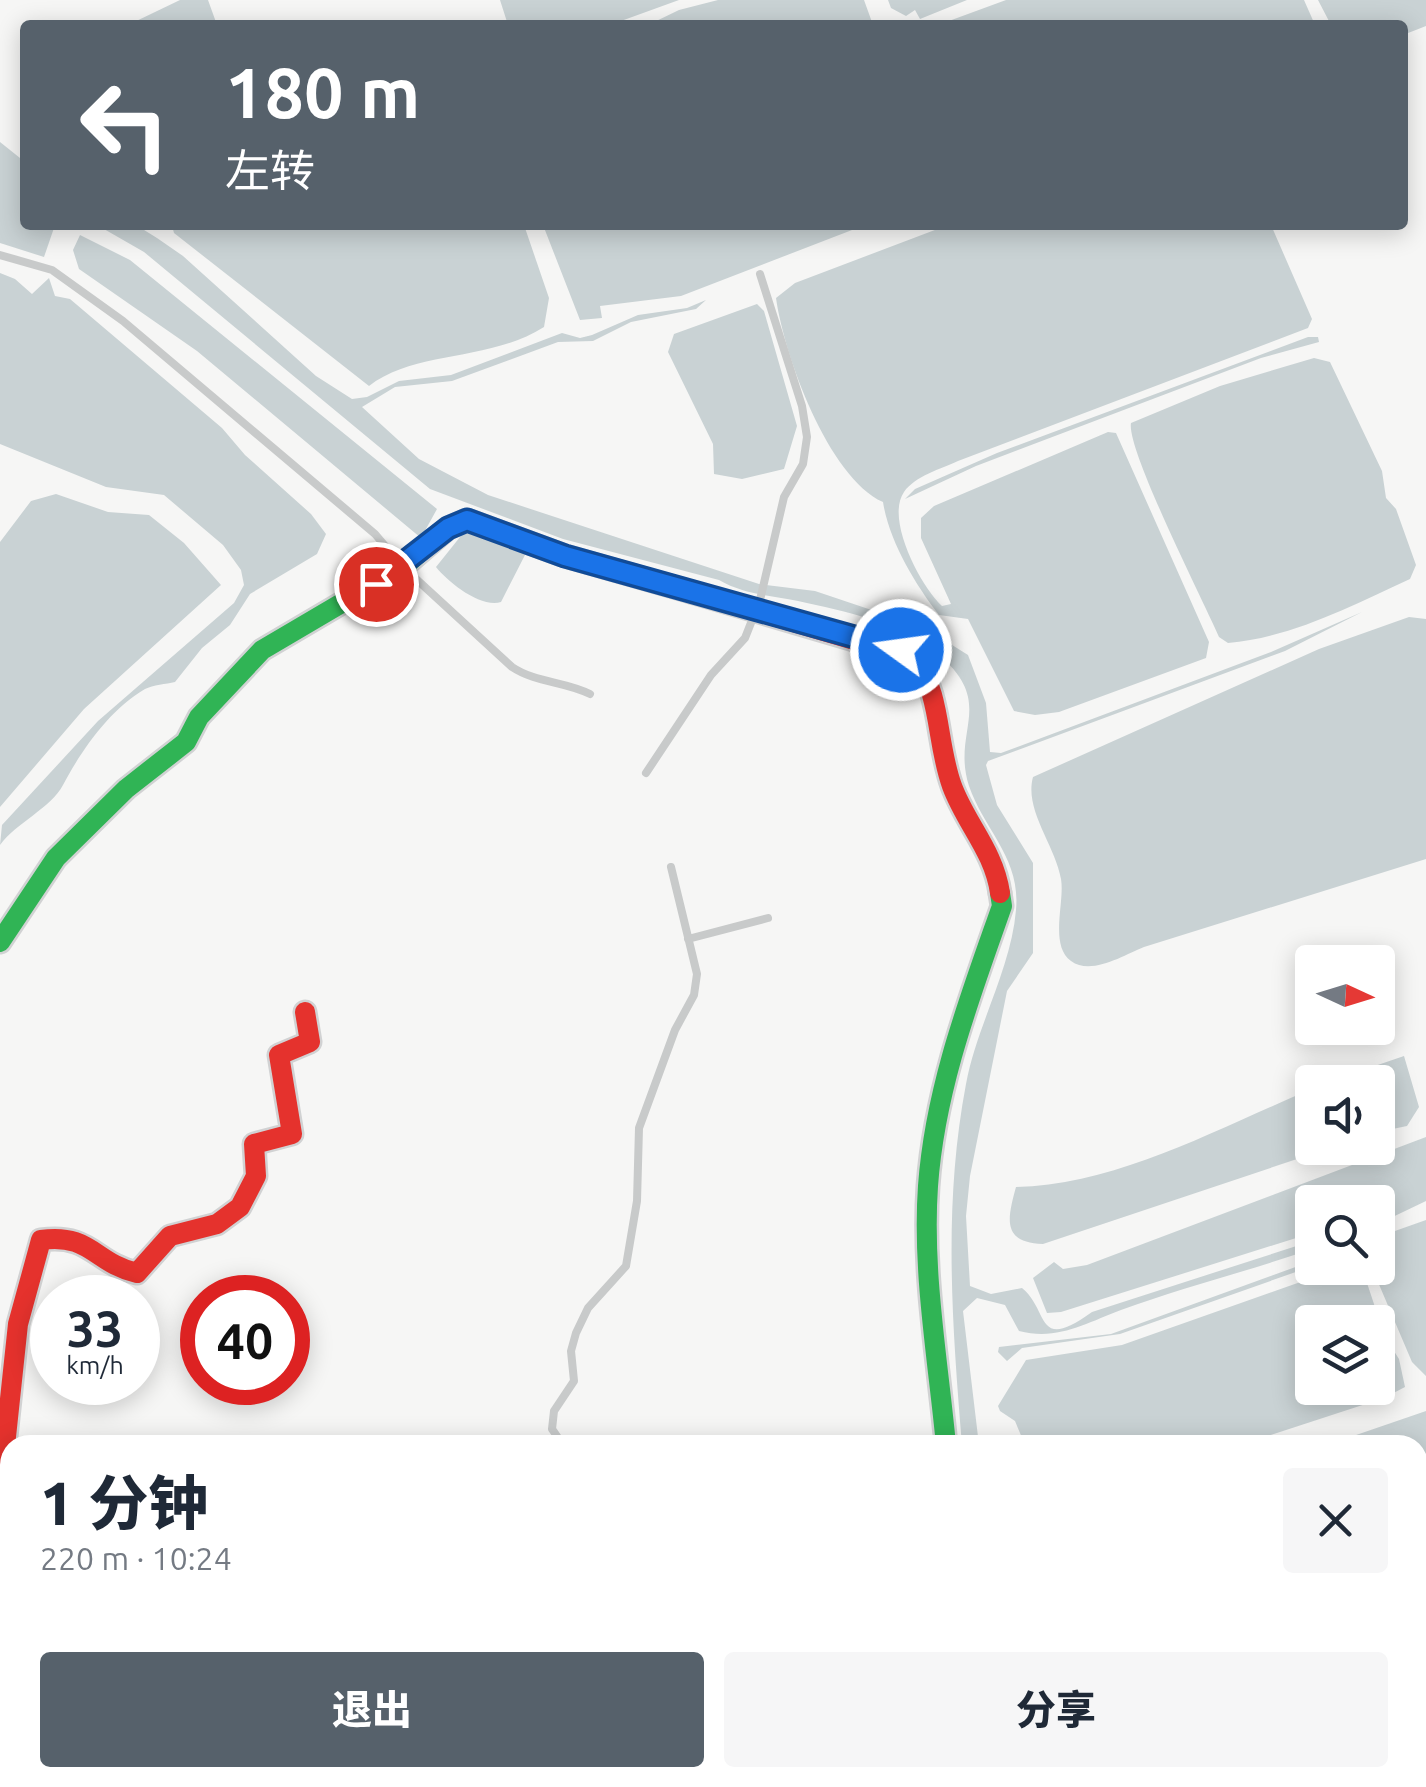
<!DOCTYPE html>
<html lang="zh">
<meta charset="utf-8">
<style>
body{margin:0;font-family:Ubuntu,"Noto Sans SC",sans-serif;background:#f6f6f7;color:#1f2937;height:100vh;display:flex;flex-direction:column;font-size:38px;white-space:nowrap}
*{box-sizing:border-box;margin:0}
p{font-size:32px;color:#747a83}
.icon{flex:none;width:55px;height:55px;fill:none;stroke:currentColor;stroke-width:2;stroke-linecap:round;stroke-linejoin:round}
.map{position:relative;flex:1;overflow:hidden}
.side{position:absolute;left:0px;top:1435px;width:1428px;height:352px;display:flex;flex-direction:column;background:#fff;border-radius:30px 30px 0 0;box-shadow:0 5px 25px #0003}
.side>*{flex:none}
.hud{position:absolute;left:20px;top:20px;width:1388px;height:210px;border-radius:10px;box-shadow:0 5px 25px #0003;background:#56616b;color:#fff;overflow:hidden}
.needle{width:65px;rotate:94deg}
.controls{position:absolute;left:1295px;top:945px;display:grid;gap:20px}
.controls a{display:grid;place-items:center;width:100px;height:100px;border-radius:10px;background:#fff;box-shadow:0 5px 25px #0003;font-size:50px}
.speed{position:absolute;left:30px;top:1275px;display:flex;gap:20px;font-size:50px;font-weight:700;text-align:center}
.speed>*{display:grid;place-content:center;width:130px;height:130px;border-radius:50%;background:#fff;box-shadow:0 5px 25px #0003;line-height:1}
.speed small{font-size:25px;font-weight:400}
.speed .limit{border:15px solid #d22;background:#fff;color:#111}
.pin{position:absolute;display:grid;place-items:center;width:85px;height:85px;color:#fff;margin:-42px;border:5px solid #fff;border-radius:50%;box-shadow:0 2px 10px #0007}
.me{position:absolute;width:110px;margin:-55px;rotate:284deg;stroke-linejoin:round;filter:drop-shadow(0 0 8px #0008)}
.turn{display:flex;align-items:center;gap:35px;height:210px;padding:0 40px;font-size:45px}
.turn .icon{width:130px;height:130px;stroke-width:2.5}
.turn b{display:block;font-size:70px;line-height:85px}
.round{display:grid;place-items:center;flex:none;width:105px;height:105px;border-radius:10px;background:#f6f6f7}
.head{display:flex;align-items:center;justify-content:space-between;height:170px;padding:0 40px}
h1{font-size:60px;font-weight:800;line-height:75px}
.button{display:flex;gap:20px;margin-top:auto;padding:20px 40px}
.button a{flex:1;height:115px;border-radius:10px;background:#56616b;color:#fff;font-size:40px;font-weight:800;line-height:115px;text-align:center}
.button a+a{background:#f6f6f7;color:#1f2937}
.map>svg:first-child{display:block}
.water{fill:#c9d2d4;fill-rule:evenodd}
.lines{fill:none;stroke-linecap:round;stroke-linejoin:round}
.fast-casing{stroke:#d1d2d3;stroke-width:25}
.jam-casing{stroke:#d1d2d3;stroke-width:25}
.lane{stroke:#c8caca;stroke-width:8}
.street{stroke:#c8caca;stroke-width:15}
.fast{stroke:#30b455;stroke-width:20}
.jam{stroke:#e5322d;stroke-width:20}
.route-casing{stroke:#114b97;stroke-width:25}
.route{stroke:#1a73e8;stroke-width:18}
</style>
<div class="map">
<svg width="1426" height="1787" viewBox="0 0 1426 1787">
<rect width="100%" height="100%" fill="#f6f6f5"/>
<!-- water -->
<path class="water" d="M180 0H208L217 25H128Z
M500 0H679L610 25H508Z
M718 0H864L873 25H648L679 10Z
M888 0H967L920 19 915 10 906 16 891 8Z
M1006 0H1304L1315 25H938Z
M1318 0H1426V26L1403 35 1402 25H1331Z
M0 142 25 162V225H55L44 257 0 243Z
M97 225H136L157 238 183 256 316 376 352 399 367 397 399 381 451 375 562 333 580 338 592 335 638 315 687 308 706 300 696 309 631 322 593 341 558 342 452 381 395 387 362 407 419 459 488 495 759 584 815 591 925 628 968 655 986 703 990 752 1001 753 1271 652 1362 612 1285 651 988 761 986 765 997 805 1033 863V953L1007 991 970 1176 966 1216 970 1286 991 1294 1022 1288C1050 1311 1035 1353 1092 1312L1312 1241V1249C1249 1271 1184 1287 1121 1310 1086 1323 1058 1341 1019 1331L1005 1305 977 1298 963 1311 979 1445H962C952 1323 943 1205 966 1084 977 1025 1011 969 1016 910 1021 858 984 830 969 786 951 730 997 704 938 654 901 623 845 611 798 601 770 595 745 595 719 580L563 539 430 489 144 252Z
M524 225 549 298 544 327C489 362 416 350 369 386L174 233 172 226Z
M543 225H865L681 296 600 306 602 318 580 320Z
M948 225H1271L1312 319 1308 328 958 461C941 469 915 476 904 492 885 519 921 587 942 606L951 604 921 538V518L934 506 1108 432 1116 433 1209 642 1206 658 1059 712 1035 715 1014 711 968 619 939 615C915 584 889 541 883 502 828 477 784 355 776 298L795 283Z
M80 235 130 260 437 509 421 538 197 351 79 269 73 250Z
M0 273 15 279 32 294 49 278 55 296 70 299 222 428 245 455 311 514 326 534 317 554 250 594 230 625 202 648 175 682C166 684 153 685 145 689 110 709 81 751 63 785 51 808 16 823 0 845L2 825 98 721 234 603 244 585 241 570 223 545 164 495 106 487 0 444Z
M757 304 764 311 797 426 784 469 742 479 714 474 713 444 668 352 674 334Z
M1308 337H1318L1319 342 1261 358 976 466 905 499 915 489 997 453Z
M1314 358 1330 362 1382 471 1386 498 1396 509 1416 565 1410 579C1353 605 1291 638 1228 643L1219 637C1204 602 1126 449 1131 423L1220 386Z
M56 494 108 512 149 515 184 543 221 585 84 709 0 807V542L31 501Z
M464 532 526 553 501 602C480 608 448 582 436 567Z
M1409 617 1426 619V859L1144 947C1124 955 1091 976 1071 961 1049 945 1065 902 1061 879 1055 845 1024 810 1033 777L1319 649Z
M1404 1056 1419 1107 1407 1126 1378 1132V1082H1328Z
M1312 1089V1148H1330L1043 1244C1002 1242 1007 1220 1016 1187 1118 1185 1220 1127 1312 1089Z
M1426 1137V1201L1378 1224V1202H1312V1233L1061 1312 1047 1313 1033 1278 1054 1262 1063 1269 1087 1265Z
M1426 1220V1376L1412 1362 1372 1268H1378V1237Z
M1312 1261 1310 1267 1120 1334 1022 1348 1007 1361 998 1352 999 1347 1111 1334Z
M1340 1268H1362L1385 1337 1399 1359 1405 1387 1384 1398 1240 1445H1025L1015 1421 1000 1411 998 1406 1026 1360 1122 1345ZM1312 1322H1378V1388H1312Z
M1426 1411V1459L1418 1462V1445H1327Z
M1426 1475V1648L1418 1651V1478Z
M1159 1778H1407L1410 1787H1128Z"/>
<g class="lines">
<defs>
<path id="fast" d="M0 942 56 858 126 789 186 742 199 717 262 650 403 567 448 528 467 520 565 556 691 592
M946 1445C938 1360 922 1271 928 1186 935 1088 970 997 1002 906L1000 893"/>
<path id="jam" d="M691 592 915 658C942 697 936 742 952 786 966 824 994 851 1000 893
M0 1493 18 1324 41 1240C91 1233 94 1263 137 1273L170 1236 217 1224 240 1207 256 1176 254 1144 292 1134 279 1055 310 1042 305 1012"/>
</defs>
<!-- fast casing -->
<use href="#fast" class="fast-casing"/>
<!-- jam casing -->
<use href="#jam" class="jam-casing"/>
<!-- lane -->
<path class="lane" d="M0 255 52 270 123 321 375 534 403 567 512 667C536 683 564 681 590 694
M646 773 711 675 745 638 760 600 784 497 803 464 807 437 802 406 760 274
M688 939 768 918
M563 1445 552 1429 554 1411 574 1381 571 1351 576 1333 588 1308 626 1266 637 1201 639 1128 675 1030 694 995 697 974 671 867
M888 1778 891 1787
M932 1787 933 1778"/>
<!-- street -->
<path class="street" d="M69 1778 70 1787
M439 1787 484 1778"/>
<!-- fast -->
<use href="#fast" class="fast"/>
<!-- jam -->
<use href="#jam" class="jam"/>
</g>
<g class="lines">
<defs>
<path id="route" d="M376 584 448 528 467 520 565 556 901 650"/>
</defs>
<!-- route casing -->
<use href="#route" class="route-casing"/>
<!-- route -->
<use href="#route" class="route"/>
</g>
</svg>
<div class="controls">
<a><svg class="needle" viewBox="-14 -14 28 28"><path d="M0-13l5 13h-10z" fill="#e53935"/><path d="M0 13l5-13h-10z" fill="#747a83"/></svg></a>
<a><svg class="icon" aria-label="sound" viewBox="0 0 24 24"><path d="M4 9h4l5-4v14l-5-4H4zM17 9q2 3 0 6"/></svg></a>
<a><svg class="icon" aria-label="search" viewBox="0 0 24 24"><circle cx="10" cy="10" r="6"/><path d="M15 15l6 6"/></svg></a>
<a><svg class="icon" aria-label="layers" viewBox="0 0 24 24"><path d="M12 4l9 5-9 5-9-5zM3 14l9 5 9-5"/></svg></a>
</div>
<div class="speed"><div>33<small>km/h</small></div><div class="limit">40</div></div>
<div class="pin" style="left:376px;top:584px;background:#d93025"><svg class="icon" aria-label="arrive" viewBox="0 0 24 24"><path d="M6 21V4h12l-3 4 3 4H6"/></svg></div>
<svg class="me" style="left:901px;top:650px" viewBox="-20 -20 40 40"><circle r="17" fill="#1a73e8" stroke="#fff" stroke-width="3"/><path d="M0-11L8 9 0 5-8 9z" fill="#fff"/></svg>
<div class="hud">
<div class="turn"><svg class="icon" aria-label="left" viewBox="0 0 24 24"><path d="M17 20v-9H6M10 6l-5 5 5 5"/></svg><div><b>180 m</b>左转</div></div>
</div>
<section class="side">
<div class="head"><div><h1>1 分钟</h1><p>220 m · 10:24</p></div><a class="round"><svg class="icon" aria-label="close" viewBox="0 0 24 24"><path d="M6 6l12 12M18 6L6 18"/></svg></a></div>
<div class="button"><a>退出</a><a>分享</a></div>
</section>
</div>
